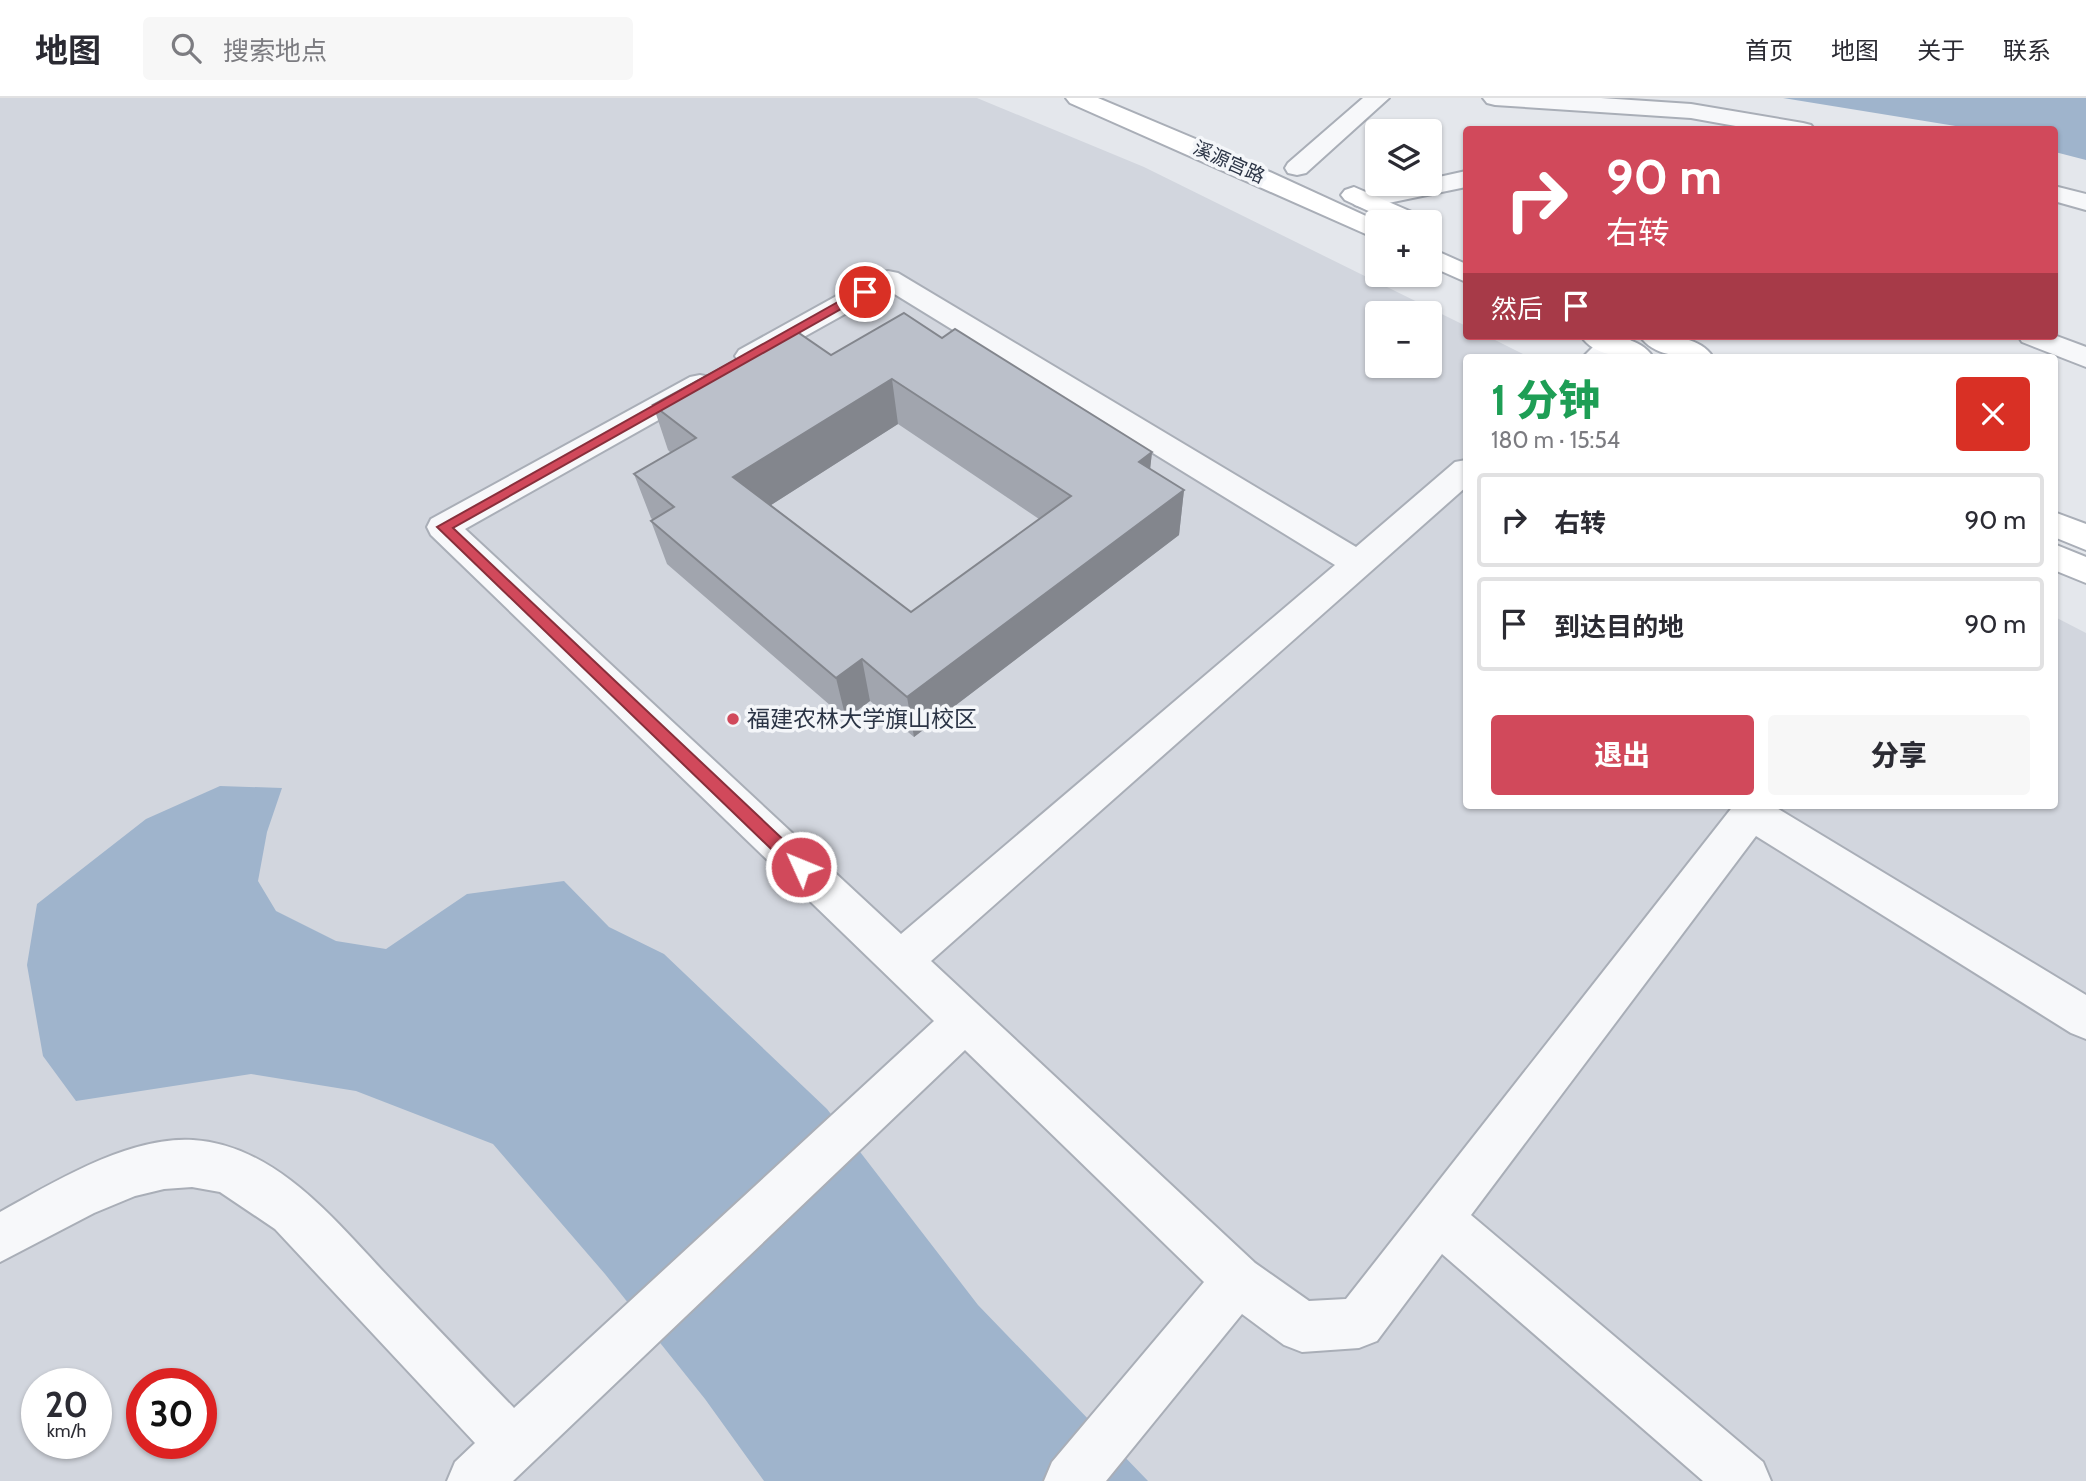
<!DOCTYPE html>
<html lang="zh">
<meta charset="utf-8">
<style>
body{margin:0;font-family:Cabin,"Noto Sans SC",sans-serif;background:#f7f7f7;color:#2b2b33;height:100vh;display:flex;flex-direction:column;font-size:26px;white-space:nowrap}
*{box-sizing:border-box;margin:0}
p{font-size:23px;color:#7c7c81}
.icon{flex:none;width:38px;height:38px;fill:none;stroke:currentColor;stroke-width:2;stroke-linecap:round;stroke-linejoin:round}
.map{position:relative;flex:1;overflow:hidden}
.side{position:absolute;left:1463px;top:256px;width:595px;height:455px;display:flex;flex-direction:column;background:#fff;border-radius:7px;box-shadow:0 2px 5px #0004}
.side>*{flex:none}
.top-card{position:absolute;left:1463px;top:28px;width:595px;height:214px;border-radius:7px;box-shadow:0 2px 5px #0004;background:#d1495b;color:#fff;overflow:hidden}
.fabs{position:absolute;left:1365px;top:21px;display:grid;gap:14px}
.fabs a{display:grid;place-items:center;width:77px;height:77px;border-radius:7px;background:#fff;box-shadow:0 2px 5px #0004;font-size:35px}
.speed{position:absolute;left:21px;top:1270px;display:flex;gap:14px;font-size:35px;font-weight:700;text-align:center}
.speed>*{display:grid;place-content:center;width:91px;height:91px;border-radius:50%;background:#fff;box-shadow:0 2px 5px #0004;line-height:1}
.speed small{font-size:18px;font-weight:400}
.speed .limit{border:10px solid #d22;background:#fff;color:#111}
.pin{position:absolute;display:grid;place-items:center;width:60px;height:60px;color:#fff;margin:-30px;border:4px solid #fff;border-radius:50%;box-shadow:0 2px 7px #0007}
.me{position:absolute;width:77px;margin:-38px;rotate:314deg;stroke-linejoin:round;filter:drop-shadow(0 0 5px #0008)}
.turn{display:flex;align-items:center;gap:24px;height:147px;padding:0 28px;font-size:32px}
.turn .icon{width:91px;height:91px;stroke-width:2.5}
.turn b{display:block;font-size:49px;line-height:60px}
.then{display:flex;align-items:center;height:66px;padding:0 28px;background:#0003;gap:14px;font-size:26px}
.round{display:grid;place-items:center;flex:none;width:74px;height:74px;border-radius:7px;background:#f7f7f7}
.headline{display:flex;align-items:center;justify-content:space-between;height:119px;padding:0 28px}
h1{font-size:42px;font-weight:800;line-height:52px;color:#1e9e55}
.button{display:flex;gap:14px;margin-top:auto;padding:14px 28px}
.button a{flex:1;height:80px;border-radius:7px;background:#d1495b;color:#fff;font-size:28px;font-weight:800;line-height:80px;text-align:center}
.button a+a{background:#f7f7f7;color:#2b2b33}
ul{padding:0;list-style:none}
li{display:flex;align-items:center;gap:21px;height:94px;margin:0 14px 10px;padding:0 14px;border:4px solid #e1e1e2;border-radius:7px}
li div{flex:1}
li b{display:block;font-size:26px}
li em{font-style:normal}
header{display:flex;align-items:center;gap:42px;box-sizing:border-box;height:98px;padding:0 35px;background:#fff;border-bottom:2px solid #e1e1e2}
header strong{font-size:33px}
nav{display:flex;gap:38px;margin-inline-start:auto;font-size:24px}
.search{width:490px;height:63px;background:#f7f7f7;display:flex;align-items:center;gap:18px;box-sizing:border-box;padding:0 24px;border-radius:7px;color:#7c7c81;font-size:26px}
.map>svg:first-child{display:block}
.built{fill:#d2d6de;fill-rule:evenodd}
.water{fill:#9fb4cc}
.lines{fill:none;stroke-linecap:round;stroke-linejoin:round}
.minor-casing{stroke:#a9aeb7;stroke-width:4}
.secondary-casing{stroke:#a9aeb7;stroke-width:4}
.minor{fill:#f7f8fa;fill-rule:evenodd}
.secondary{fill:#fff;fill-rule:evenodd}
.wall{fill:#a1a5ae;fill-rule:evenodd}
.shaded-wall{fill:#83868d}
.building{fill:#bbc0ca;stroke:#83868d;stroke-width:2;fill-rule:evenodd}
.route{fill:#d1495b;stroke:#882f3b;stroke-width:2}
.poi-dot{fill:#d1495b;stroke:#f4f6f9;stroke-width:2.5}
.labels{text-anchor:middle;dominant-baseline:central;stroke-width:7;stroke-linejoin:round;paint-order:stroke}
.far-street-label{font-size:19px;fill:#2b3445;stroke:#f4f6f9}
.poi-label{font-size:23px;fill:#2b3445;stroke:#f4f6f9;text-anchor:start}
</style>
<header>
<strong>地图</strong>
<div class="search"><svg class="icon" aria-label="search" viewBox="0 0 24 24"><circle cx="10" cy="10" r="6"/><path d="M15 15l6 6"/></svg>搜索地点</div>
<nav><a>首页</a><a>地图</a><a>关于</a><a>联系</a></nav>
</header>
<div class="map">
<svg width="2086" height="1383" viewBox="0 0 2086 1383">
<rect width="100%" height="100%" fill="#e4e7ec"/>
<!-- built -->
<path class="built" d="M0 0H977L1144 69 1466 228V238H1487L1529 259H1466V707H2054L2055 519 2086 535V1383H0ZM1377 215H1430V268H1377ZM37 1286H96V1346H37ZM142 1286H201V1346H142Z"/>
<!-- water -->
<path class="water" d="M1783 0H2086V62L2055 54 2054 32 1974 31Z
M220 688 282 690 267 734 258 783 276 813 336 843 386 851 467 796 564 783 609 829 664 856 827 1011 978 1207 1148 1383H764L705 1301 605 1176 493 1046 356 993 251 976 76 1003 43 958 27 867 37 806 146 721Z"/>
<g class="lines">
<defs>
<path id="minor" d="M1363 0H1389L1306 75 1297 77 1288 75 1285 70 1288 65Z
M1483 0H1601L1691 6 1803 25 1811 27 1815 32H1758L1691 20 1495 7 1487 5Z
M1466 73V89L1364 110 1355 107 1351 102 1355 97C1380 90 1404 86 1430 86V81Z
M2054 88 2086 96V112L2054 103Z
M888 173 898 175 1356 449 1455 364 1466 362V389L931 863 1255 1165 1309 1203 1346 1201 1734 707H1776L1775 709 2086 897V941L2071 935 1756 738 1471 1117 1763 1364 1771 1383H1703L1442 1156 1377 1243 1359 1250 1302 1254 1284 1247 1242 1216 1106 1383H1044L1052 1364 1204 1184 965 952 513 1383H447L455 1364 475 1345 275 1131 220 1094 192 1089 164 1091 135 1098 94 1115 0 1164V1114C54 1084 129 1038 193 1042 279 1047 341 1130 396 1187 435 1228 474 1269 514 1310L934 923 431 437 427 429 431 421 690 279 700 277 710 279 715 286 710 293 465 431 901 836 1335 467 888 192 759 264 749 267 739 264 735 258 739 252 878 175Z
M2054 237 2086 249V269L2022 244 2018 238Z
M1604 238H1635L1614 259H1583Z"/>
<path id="secondary" d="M1066 0H1098L1224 53 1379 124 1377 141 1070 5Z
M1354 89 1421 118 1425 124H1392L1345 102 1341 97 1345 92Z
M1430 150 1466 166V184L1430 168Z
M1581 238C1605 238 1638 236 1653 259 1629 259 1596 261 1581 238Z
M1640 238C1664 238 1698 236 1713 259 1689 259 1655 261 1640 238Z
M2054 414 2086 426V452L2054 439Z
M2054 446 2086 459V485L2054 472Z"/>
</defs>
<!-- minor casing -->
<use href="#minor" class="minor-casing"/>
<!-- secondary casing -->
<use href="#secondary" class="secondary-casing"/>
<!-- minor -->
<use href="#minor" class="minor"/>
<!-- secondary -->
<use href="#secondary" class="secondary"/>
</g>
<!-- wall -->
<path class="wall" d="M942 240 1152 354 1150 371 1184 392 1179 437 914 639 870 603 846 621 667 466 651 423 653 422 651 420 634 376 671 355 668 352 653 307 831 257ZM898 326 1039 421 911 514 771 407Z"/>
<!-- shaded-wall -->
<path class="shaded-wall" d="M892 281 898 326 746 423 733 379Z
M1152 354 1147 399 1139 364Z
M1184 392 1179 437 914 639 907 599Z
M862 561 870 603 846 621 836 580Z"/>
<!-- building -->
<path class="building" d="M904 215 942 240 955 231 1152 354 1139 364 1184 392 907 599 862 561 836 580 651 423 674 409 634 376 696 340 653 307 793 231 831 257ZM892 281 1071 398 911 514 733 379Z"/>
<!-- route -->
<path class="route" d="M861 191 871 194 453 430 807 764 809 769 807 774 801 776 795 774 437 429Z"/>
<!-- markers -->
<circle class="poi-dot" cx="733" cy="621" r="7"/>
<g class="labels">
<!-- far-street labels -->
<g class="far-street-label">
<text transform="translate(1229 64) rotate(24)">溪源宫路</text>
</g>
<!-- poi labels -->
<g class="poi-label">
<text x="747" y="621">福建农林大学旗山校区</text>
</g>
</g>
</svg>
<div class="fabs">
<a><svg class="icon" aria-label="layers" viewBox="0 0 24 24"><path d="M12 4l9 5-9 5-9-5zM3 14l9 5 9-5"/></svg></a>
<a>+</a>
<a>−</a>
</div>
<div class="speed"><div>20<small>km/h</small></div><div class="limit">30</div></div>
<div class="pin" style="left:865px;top:194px;background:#d93025"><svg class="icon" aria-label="arrive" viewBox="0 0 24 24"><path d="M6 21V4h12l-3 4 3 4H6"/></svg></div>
<svg class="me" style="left:801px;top:769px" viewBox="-20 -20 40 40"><circle r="17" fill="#d1495b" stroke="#fff" stroke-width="3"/><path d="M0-11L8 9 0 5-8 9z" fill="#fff"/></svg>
<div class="top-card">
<div class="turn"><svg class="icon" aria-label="right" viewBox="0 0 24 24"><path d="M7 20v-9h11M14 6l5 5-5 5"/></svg><div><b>90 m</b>右转</div></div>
<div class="then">然后<svg class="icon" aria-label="arrive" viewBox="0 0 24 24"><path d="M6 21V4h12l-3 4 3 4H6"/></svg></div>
</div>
<section class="side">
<div class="headline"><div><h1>1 分钟</h1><p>180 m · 15:54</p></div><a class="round" style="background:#d93025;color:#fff"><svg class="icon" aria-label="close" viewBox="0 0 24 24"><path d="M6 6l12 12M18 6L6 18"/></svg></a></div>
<ul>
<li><svg class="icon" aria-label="right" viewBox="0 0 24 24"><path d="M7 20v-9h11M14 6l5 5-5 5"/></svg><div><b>右转</b></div><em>90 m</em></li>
<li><svg class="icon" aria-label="arrive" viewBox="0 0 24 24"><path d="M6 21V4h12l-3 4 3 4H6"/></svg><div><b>到达目的地</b></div><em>90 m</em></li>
</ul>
<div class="button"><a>退出</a><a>分享</a></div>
</section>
</div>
